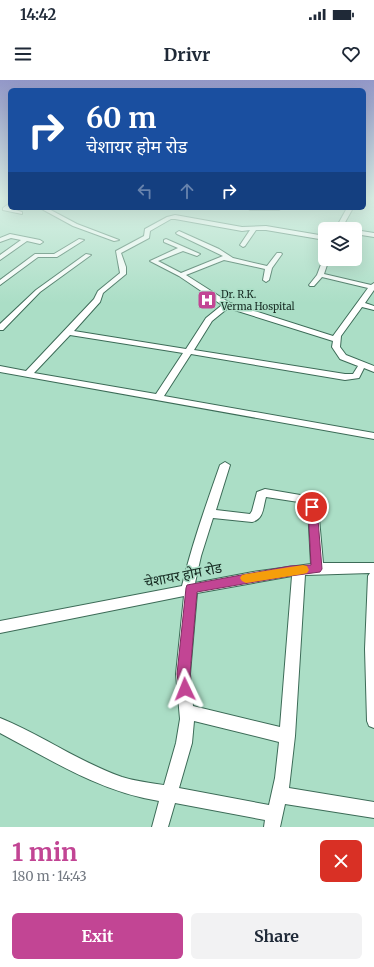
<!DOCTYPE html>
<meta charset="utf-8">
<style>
body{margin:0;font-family:Merriweather,"Noto Sans Devanagari",serif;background:#f2f2f3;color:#1f2937;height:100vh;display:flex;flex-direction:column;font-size:15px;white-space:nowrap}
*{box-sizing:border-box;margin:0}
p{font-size:13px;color:#747a83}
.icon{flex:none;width:22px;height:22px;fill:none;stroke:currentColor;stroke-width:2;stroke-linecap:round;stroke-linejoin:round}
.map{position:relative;height:747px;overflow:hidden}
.drawer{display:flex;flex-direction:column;background:#fff;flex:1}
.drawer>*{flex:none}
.hud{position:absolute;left:8px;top:8px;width:358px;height:122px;border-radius:6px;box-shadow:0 4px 16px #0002;background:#1a4fa0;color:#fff;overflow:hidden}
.fabs{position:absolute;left:318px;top:142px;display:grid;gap:8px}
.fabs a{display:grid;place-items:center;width:44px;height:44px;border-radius:6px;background:#fff;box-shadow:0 4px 16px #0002;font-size:20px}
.pin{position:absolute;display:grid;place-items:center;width:34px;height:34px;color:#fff;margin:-17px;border:2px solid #fff;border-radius:50%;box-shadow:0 1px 4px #0007}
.me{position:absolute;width:44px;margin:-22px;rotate:358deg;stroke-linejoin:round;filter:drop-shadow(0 0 3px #0008)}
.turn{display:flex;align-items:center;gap:14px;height:84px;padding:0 12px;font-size:18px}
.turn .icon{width:52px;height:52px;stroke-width:2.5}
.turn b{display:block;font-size:28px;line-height:34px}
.lanes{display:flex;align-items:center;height:38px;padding:0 12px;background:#0003;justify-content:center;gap:20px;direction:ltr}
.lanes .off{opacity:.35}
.round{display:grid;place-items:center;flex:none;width:42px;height:42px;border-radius:6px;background:#f2f2f3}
.head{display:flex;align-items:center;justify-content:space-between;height:68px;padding:0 12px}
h1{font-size:24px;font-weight:700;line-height:30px;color:#c24594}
.cta{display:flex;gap:8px;margin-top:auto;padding:8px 12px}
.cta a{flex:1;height:46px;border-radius:6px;background:#c24594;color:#fff;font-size:16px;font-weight:700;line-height:46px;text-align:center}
.cta a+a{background:#f2f2f3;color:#1f2937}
.status{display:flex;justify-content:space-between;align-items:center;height:28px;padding:0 20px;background:#fff;direction:ltr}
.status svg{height:11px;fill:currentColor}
header{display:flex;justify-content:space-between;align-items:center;height:52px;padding:0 12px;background:#fff;font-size:18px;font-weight:700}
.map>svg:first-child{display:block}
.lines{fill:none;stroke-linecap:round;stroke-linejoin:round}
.minor-casing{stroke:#3c6b57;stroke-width:2}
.minor{fill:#fff;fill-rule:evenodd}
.route{fill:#c24594;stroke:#7e2d60}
.slow{fill:#f59e0b}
.labels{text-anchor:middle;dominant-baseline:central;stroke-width:3;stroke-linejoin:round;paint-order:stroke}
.far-poi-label{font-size:10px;fill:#152921;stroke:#abdec6;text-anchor:start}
.near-street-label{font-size:14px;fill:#152921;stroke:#abdec6}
</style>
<div class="status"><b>14:42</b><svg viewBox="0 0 49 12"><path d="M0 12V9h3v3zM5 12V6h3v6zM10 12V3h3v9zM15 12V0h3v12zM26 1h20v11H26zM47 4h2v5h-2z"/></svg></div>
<header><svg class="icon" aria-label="menu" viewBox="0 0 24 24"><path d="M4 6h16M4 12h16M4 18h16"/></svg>Drivr<svg class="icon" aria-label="heart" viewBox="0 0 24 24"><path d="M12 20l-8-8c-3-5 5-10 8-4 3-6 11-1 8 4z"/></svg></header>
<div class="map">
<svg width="374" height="747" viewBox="0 0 374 747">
<rect width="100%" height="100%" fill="#abdec6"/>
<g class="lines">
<defs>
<path id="minor" d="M10 123 9 128 22 132V134L3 130V128Z
M40 128H47L77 144 119 160 114 161 73 146Z
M247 128H282L279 130H250Z
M347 128H353L343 146 346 149H340L337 146Z
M175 135 242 147 266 146 325 156V160L266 150H256L245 166 243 167 240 165 250 150 242 151 175 139H171L150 151 149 158 121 173 126 187V194L103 213 100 222 74 251 186 269 206 238 222 225 179 196 150 181 178 168 164 162V160L166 159 200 174 197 176 183 171 158 181 181 193 223 176 177 154 176 153 179 151 219 169 233 178 267 186 277 173H281L282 174 272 188 269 200 266 202 263 200 265 189 224 180 186 195 230 223 333 256 368 208 322 197 314 206H310L309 205 317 195 323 179 325 177V179H329L324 194 371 205 374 203V210L365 223 374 226V230L362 227 341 256 340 267 346 275 374 286V292L364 288 359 298 345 300 191 274 164 316 374 353V359L0 292V286L26 291 94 219 98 211 120 193 116 171 144 156 145 149 167 137ZM228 228 333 261 332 267 340 279 358 286 353 294H345L194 270 212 241ZM70 255 183 273 156 314 34 293Z
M355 150 374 153V157L355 154Z
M10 154 40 160 43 162 40 164 27 161 0 180V175L21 160 11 158 0 162V158Z
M79 159 84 160 57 177H38L0 205V200L35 174H54Z
M86 174 91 175 40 212 3 250H0V244L36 210Z
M225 382 230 385 216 430 250 434 252 431 257 412 265 409 312 417 318 427 323 483H374V648L369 646 367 641 365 569 368 496 370 493 305 495 295 656 289 708 374 722V738L285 724 280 747H264L265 740 175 723 168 747H152L159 721C101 712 51 680 0 653V638C42 655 79 682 122 697 135 701 150 703 164 705L176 663 180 639 176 594 184 516 0 553V541L182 506C192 464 206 425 220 385ZM266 417 305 423 308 428 311 484 253 492 195 503 201 476 213 438 252 442C264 439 263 427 266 417ZM292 496 280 647 193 626 190 594 197 513ZM194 641 279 662 275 698 269 725 179 708 192 663Z"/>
</defs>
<!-- minor casing -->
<use href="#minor" class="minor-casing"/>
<!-- minor -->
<use href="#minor" class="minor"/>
</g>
<!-- sky -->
<linearGradient id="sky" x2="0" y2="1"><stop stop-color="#9398c8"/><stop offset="0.53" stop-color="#d9f0e5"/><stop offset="1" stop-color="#d9f0e5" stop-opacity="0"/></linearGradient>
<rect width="374" height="223" fill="url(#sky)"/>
<!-- route -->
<path class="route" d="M312 423 316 424 317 427 322 489 320 492 290 496 197 512 190 594 191 609 189 613 185 615 180 613 177 594 186 508 187 505 290 486 311 485 308 427 309 424Z"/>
<!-- slow -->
<path class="slow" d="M303 485 307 486 309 490 307 493 303 494 246 503 242 501 240 498 242 495 246 494Z"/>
<!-- icons -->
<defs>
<symbol id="hospital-square" viewBox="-11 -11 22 22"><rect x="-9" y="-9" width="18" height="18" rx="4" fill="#c24594" stroke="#abdec6"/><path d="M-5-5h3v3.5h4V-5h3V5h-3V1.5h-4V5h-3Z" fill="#fff"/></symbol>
</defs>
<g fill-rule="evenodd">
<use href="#hospital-square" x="196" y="209" width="22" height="22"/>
</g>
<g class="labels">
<!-- far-poi labels -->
<g class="far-poi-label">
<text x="221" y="214">Dr. R.K.<tspan x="221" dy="12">Verma Hospital</tspan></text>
</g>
<!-- near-street labels -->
<g class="near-street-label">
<text transform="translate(183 495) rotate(-11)">चेशायर होम रोड</text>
</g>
</g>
</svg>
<div class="fabs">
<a><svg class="icon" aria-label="layers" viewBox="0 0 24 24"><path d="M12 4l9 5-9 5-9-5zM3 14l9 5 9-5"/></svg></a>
</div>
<div class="pin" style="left:312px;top:427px;background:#d93025"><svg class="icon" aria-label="arrive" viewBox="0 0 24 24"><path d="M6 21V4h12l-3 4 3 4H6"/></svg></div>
<svg class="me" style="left:185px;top:609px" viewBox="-20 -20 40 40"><path d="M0-17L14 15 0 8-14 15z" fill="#c24594" stroke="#fff" stroke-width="4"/></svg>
<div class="hud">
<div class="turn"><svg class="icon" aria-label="right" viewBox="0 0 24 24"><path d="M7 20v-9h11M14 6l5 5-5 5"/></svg><div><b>60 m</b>चेशायर होम रोड</div></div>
<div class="lanes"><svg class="icon off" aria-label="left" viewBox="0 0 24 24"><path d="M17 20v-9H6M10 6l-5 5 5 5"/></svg><svg class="icon off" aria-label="ahead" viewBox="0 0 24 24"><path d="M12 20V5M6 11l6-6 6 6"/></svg><svg class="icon" aria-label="right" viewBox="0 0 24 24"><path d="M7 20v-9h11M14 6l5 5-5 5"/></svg></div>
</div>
</div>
<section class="drawer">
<div class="head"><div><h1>1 min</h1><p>180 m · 14:43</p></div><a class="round" style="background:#d93025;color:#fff"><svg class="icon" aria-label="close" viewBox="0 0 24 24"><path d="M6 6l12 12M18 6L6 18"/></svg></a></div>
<div class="cta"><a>Exit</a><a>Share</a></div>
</section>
